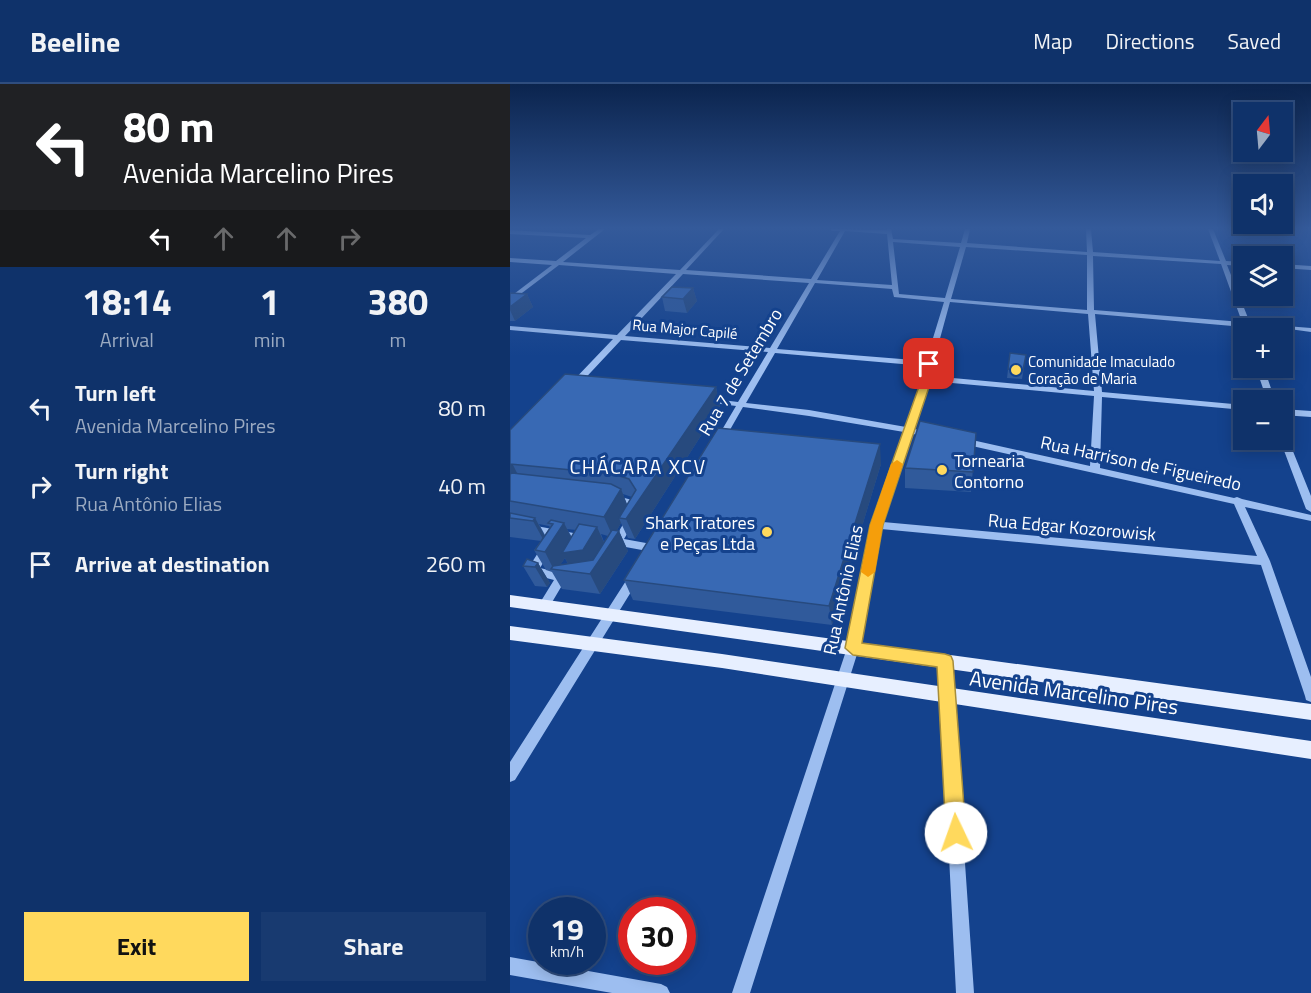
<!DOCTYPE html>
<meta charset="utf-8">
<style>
body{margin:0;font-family:"Titillium Web",sans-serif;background:#183a70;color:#f1f3f6;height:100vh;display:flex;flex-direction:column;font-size:22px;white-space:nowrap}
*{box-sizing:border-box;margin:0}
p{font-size:20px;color:#9baac1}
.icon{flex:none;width:33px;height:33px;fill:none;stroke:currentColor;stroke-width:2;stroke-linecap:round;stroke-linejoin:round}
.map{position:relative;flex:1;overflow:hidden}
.side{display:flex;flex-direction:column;background:#0f326a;width:510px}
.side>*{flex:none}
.top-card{background:#202124;color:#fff;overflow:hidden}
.needle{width:39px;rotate:16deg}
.tools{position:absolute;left:723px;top:18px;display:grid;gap:12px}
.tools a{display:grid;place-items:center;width:60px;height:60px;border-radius:0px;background:#0f326a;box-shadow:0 3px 15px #0003,0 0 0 2px #2f4d7e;font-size:30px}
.speed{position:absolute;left:18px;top:813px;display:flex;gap:12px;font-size:30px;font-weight:700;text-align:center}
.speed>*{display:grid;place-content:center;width:78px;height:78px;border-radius:50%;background:#0f326a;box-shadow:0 3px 15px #0003,0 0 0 2px #2f4d7e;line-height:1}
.speed small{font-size:15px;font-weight:400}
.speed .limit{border:9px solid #d22;background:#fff;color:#111}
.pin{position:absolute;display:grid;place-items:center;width:51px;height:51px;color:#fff;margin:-26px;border-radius:12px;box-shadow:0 3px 9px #0006}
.me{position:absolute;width:66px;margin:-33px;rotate:357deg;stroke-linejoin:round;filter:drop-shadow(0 0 4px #0008)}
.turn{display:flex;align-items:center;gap:21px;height:126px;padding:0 24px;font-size:27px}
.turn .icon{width:78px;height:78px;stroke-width:2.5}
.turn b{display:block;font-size:42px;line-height:51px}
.lanes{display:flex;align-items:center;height:57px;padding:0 24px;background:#0003;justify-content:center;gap:30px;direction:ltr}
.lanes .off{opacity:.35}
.eta{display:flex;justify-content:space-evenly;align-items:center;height:102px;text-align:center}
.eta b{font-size:36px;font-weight:700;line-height:42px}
.action{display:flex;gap:12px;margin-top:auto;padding:12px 24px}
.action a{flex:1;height:69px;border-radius:0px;background:#ffd95d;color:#111;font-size:24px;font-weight:700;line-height:69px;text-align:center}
.action a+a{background:#183a70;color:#f1f3f6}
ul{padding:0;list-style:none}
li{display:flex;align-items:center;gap:18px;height:78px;padding:0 24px}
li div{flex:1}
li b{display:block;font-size:22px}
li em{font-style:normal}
header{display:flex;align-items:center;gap:36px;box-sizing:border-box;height:84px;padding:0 30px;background:#0f326a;border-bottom:2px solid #2f4d7e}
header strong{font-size:28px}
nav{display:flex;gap:33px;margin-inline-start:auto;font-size:21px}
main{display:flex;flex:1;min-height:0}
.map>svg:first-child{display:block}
.green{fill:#265bac}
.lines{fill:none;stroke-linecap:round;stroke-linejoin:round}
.minor{fill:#9dbef0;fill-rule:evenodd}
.major{fill:#e7efff;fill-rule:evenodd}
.wall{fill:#305a9b;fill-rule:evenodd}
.shaded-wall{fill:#274a7e}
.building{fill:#3869b4;stroke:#274a7e;stroke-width:1.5}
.route{fill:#ffd95d;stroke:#a68d3c;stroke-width:1.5}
.slow{fill:#f59e0b}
.poi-dot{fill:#ffd95d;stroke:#14428d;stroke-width:2}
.labels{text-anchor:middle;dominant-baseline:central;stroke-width:6;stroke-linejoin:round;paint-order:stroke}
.far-street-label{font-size:15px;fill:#fff;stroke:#14428d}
.far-poi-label{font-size:15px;fill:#fff;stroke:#14428d;text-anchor:start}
.street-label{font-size:18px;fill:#fff;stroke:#14428d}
.poi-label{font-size:18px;fill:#fff;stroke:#14428d;text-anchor:start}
.neighbourhood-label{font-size:20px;letter-spacing:1.5px;fill:#fff;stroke:#14428d}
.near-street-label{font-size:21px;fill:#fff;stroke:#14428d}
</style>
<header>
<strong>Beeline</strong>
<nav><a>Map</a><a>Directions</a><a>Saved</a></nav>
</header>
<main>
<section class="side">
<div class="top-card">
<div class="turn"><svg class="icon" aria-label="left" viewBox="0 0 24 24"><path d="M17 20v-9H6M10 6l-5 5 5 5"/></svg><div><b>80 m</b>Avenida Marcelino Pires</div></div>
<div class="lanes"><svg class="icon" aria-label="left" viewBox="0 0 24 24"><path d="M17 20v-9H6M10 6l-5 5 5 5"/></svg><svg class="icon off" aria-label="ahead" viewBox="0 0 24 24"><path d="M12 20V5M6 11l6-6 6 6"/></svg><svg class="icon off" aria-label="ahead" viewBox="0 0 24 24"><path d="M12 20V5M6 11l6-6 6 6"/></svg><svg class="icon off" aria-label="right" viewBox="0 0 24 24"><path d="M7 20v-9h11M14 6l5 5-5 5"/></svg></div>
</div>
<div class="eta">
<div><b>18:14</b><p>Arrival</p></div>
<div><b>1</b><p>min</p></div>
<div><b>380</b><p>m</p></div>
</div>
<ul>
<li><svg class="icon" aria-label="left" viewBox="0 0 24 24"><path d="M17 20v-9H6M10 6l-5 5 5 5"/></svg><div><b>Turn left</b><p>Avenida Marcelino Pires</p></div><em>80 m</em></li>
<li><svg class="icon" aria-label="right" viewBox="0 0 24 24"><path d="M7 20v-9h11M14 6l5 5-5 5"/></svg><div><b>Turn right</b><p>Rua Antônio Elias</p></div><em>40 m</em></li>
<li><svg class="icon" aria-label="arrive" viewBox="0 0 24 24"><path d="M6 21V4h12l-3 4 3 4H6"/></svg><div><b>Arrive at destination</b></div><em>260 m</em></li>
</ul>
<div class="action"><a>Exit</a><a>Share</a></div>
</section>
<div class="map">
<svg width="801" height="909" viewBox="0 0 801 909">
<rect width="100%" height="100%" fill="#14428d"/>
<!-- green -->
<path class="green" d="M724 165 773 168 778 179H773L772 172H734L733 176H729Z"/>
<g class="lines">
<!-- minor -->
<path class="minor" d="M89 145H95L53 178 170 186 209 145H214L176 186 301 195 330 147H322L320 145 376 146 377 145H381L383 155 451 159 455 145H460L457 159 577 168 576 145H581L583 168 710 177 698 145H703L716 177 734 178V182L717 181 740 239 801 244V248L772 244H735L734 243 585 230 592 308 734 321V326L592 313 590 384 724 414 727 413 732 415 801 431V437L735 423 760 477 801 593V618L796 616 795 612 751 481 371 445 349 564 240 909H222L337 564 362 441 394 348 299 332 233 323 213 358H207L206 356 226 322 196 318 192 316 196 314 228 318 258 268 111 256 67 303H61V299L103 255 0 246V242L107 251 166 190 49 181 0 218V213L42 181 0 178V174L46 177 76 154 0 150V146L80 151ZM335 147 377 150 382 201 307 196ZM383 158 450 163 435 214 389 210ZM456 163 577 171V226L441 215ZM583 172 711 180 732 238 584 226ZM173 190 299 199 260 264 115 252ZM305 199 382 205 384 213 434 218 416 277 267 265ZM440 218 578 230 584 307 421 292 423 280ZM265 269 415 282 413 294 396 343 299 326 236 319ZM420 297 584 312 580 382 453 354 449 357 453 360 724 420 747 472 373 438 403 350 420 353 424 350 423 348 404 345Z
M772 180 801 182V186L772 184Z
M746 284H754L765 316H757Z
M772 325 801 327V333L772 331Z
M772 347 776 350 801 412V428L796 425 770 356H772Z
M103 411 126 417 132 425 114 455 147 461 148 464 147 467 143 468 110 462 105 466 101 465V460L97 457 98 454H105L122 425 119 421 100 416 98 414 100 412Z
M0 437 74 451 79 455 74 459 0 445Z
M37 460 42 464 30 484 48 488 53 485 57 486 58 491 63 492 65 495 63 498H54L38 525 34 527 30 525 28 522 44 496 21 490 19 483 33 461Z
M125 488 129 489 131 492 129 495 5 696 0 698V678L121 489Z
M435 572 439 573 441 577 464 909H446L429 577 431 573Z
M0 873 151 900 157 903 160 909H102L0 891Z"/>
<!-- major -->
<path class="major" d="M0 511 801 620V636L0 523Z
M0 542 212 570 801 657V675L212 584 0 556Z"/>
</g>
<!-- wall -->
<path class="wall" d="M183 204 187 217 177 229 155 227 152 213Z
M0 209 17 210 23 223 5 237H0Z
M500 269 516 271 512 295 497 294Z
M206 303 210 322 125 455 118 454 111 439 107 446 109 447 118 467 90 510 52 505 42 488 36 486 24 466 31 457 0 453V346ZM113 410 122 413 117 421ZM29 440 39 442 40 443 35 451ZM57 445 66 446 62 453ZM91 450 98 452 94 458ZM55 474 58 480 50 481Z
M466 349 461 408 395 404V384Z
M371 380 322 541 123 516 114 496Z
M28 479 40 499 37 503 25 502 13 482Z"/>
<!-- shaded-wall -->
<path class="shaded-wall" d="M183 204 187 217 177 229 173 215Z
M17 210 23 223 5 237 0 226V223Z
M206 303 210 322 125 455 116 435Z
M370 360 371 380 322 541 319 522Z
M2 379 12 399 0 403V380Z
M111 405 119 425 109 434 111 439 103 453 94 433Z
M25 434 36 454 34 457 23 437Z
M54 439 64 459 87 443 96 463 109 447 118 467 90 510 80 490 62 488 55 474 47 486H44L35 468Z
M28 479 40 499 37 503 25 483Z"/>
<!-- building -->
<path class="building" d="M162 203 183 204 173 215 152 213Z
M0 209 17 210 0 223Z
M500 269 516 271 513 286 498 285Z
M55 290 206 303 116 435 109 434 126 406 119 395 103 390 0 380V346Z
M410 337 466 349 463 388 395 384Z
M208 344 370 360 319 522 114 496Z
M2 389 101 400 111 405 94 433 0 417V390Z
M0 429 25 434 23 437 0 434Z
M41 436 54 439 35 468 25 466 43 440 38 439Z
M69 440 87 443 73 466 52 469Z
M102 446 109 447 80 490 41 485 43 482 83 476Z
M17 475 28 479 25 483 13 482Z"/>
<!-- sky -->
<linearGradient id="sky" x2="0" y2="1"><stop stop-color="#0b244e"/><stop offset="0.53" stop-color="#345a9a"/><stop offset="1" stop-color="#345a9a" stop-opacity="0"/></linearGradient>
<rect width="801" height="272" fill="url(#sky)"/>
<!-- route -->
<path class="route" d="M415 277 424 280 422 294 373 441 352 559 435 570 441 572 443 577 456 749 453 756 446 759 439 756 436 749 427 583 343 571 335 564 360 441 412 294Z"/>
<!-- slow -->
<path class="slow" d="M387 376 393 380 373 441 365 488 358 493 351 488 360 441 381 380Z"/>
<!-- markers -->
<g class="poi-dot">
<circle cx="506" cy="286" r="6"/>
<circle cx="432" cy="386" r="6"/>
<circle cx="257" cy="448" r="6"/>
</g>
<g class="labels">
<!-- far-street labels -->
<g class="far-street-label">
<text transform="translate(175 245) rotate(5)">Rua Major Capilé</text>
</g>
<!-- far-poi labels -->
<g class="far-poi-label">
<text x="518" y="277">Comunidade Imaculado<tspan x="518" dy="17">Coração de Maria</tspan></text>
</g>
<!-- street labels -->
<g class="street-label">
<text transform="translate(230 288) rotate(-59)">Rua 7 de Setembro</text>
<text transform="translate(631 379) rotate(12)">Rua Harrison de Figueiredo</text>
<text transform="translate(562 443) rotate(5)">Rua Edgar Kozorowisk</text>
<text transform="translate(333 506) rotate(-78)">Rua Antônio Elias</text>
</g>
<!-- poi labels -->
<g class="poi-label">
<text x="444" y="376">Tornearia<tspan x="444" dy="21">Contorno</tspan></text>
<text x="245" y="438" text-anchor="end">Shark Tratores<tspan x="245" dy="21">e Peças Ltda</tspan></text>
</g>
<!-- neighbourhood labels -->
<g class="neighbourhood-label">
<text x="128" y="382">CHÁCARA XCV</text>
</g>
<!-- near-street labels -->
<g class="near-street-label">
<text transform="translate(564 608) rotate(8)">Avenida Marcelino Pires</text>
</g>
</g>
</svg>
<div class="tools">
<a><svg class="needle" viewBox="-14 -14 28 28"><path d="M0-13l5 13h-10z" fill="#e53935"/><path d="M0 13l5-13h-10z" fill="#9baac1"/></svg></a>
<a><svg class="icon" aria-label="sound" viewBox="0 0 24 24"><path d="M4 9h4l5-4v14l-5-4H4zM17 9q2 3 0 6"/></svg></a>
<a><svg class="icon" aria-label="layers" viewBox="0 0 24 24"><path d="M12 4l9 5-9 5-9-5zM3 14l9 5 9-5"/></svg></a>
<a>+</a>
<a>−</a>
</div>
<div class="speed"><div>19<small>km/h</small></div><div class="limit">30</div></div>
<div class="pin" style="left:419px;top:280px;background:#d93025"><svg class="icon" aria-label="arrive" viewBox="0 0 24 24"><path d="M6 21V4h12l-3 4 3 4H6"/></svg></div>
<svg class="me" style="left:446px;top:749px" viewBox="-20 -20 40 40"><circle r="19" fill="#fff"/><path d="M0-13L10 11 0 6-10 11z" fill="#ffd95d"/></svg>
</div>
</main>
